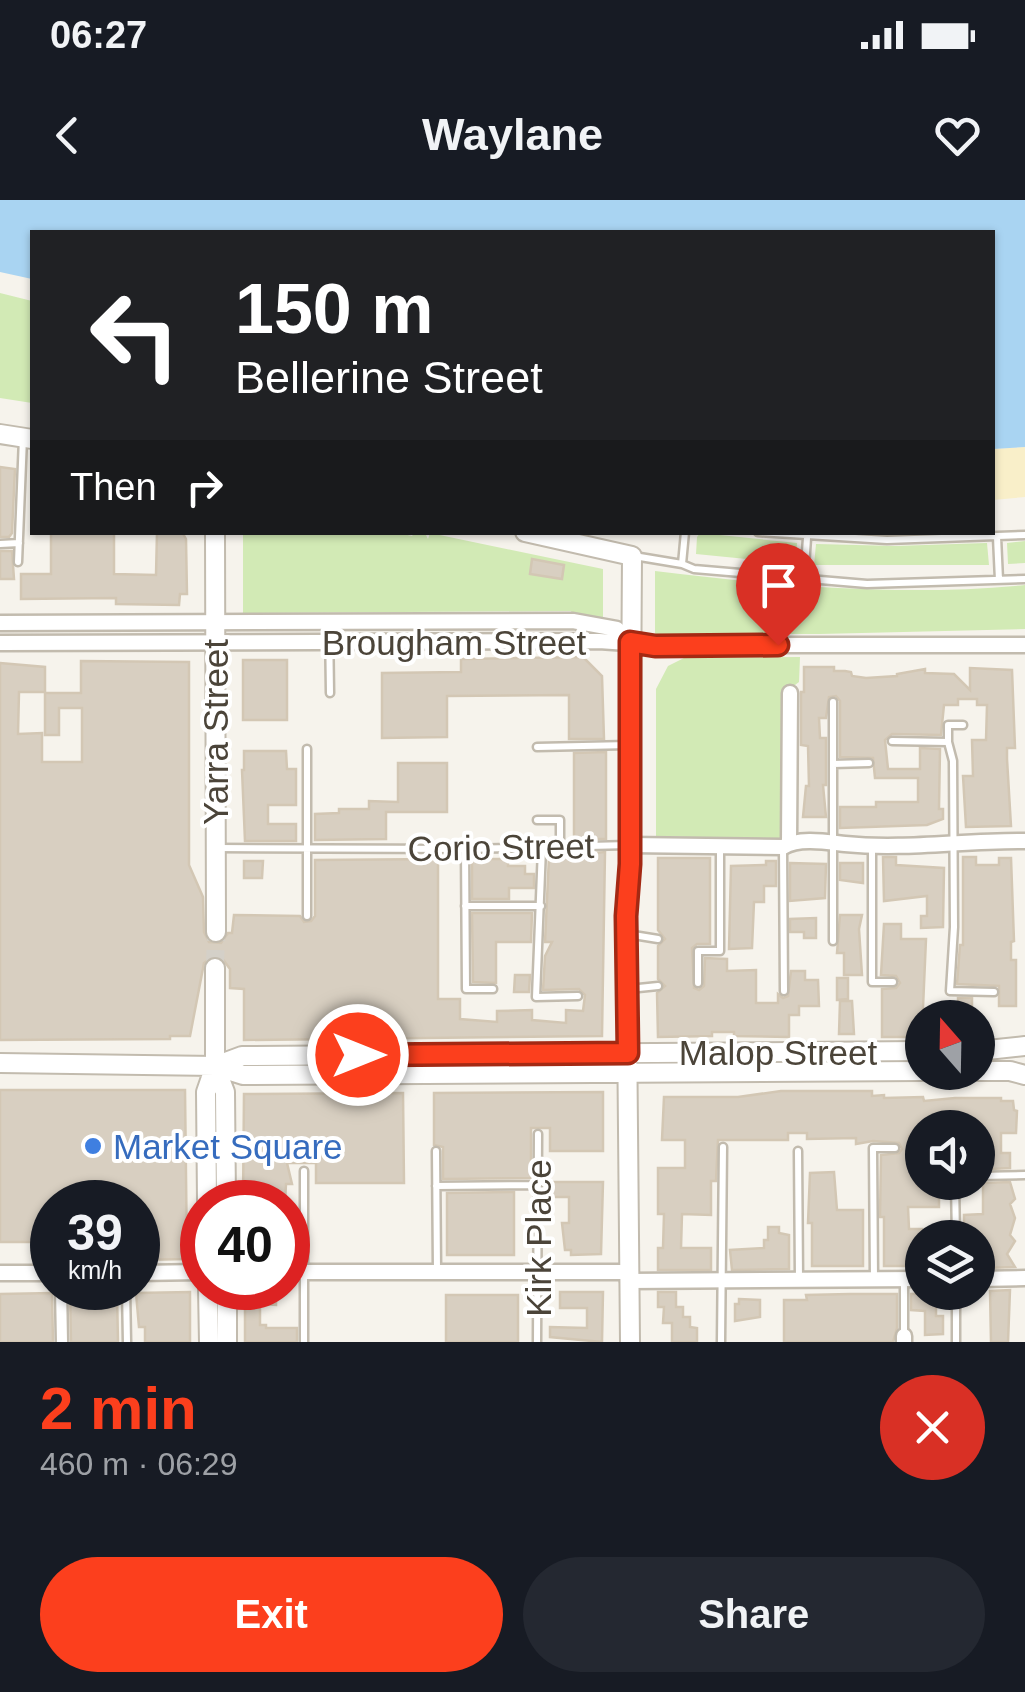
<!DOCTYPE html>
<meta charset="utf-8">
<style>
body{margin:0;font-family:Helvetica,sans-serif;background:#242831;color:#f1f3f6;height:100vh;display:flex;flex-direction:column;font-size:38px;white-space:nowrap}
*{box-sizing:border-box;margin:0}
p{font-size:32px;color:#9ea1a6}
.icon{flex:none;width:55px;height:55px;fill:none;stroke:currentColor;stroke-width:2;stroke-linecap:round;stroke-linejoin:round}
.map{position:relative;height:1142px;overflow:hidden}
.side{display:flex;flex-direction:column;background:#171b24;flex:1}
.side>*{flex:none}
.top-card{position:absolute;left:30px;top:30px;width:965px;height:305px;border-radius:0px;box-shadow:0 2px 8px #0004;background:#202124;color:#fff;overflow:hidden}
.needle{width:65px;rotate:340deg}
.tools{position:absolute;left:905px;top:800px;display:grid;gap:20px}
.tools a{display:grid;place-items:center;width:90px;height:90px;border-radius:50%;background:#171b24;box-shadow:0 2px 8px #0004;font-size:50px}
.speed{position:absolute;left:30px;top:980px;display:flex;gap:20px;font-size:50px;font-weight:700;text-align:center}
.speed>*{display:grid;place-content:center;width:130px;height:130px;border-radius:50%;background:#171b24;box-shadow:0 2px 8px #0004;line-height:1}
.speed small{font-size:25px;font-weight:400}
.speed .limit{border:15px solid #d22;background:#fff;color:#111}
.pin{position:absolute;display:grid;place-items:center;width:85px;height:85px;color:#fff;margin:-102px -42px;border-radius:50% 50% 50% 0;rotate:-45deg;box-shadow:0 0 10px #0007}
.pin .icon{rotate:45deg}
.me{position:absolute;width:110px;margin:-55px;rotate:90deg;stroke-linejoin:round;filter:drop-shadow(0 0 8px #0008)}
.turn{display:flex;align-items:center;gap:35px;height:210px;padding:0 40px;font-size:45px}
.turn .icon{width:130px;height:130px;stroke-width:2.5}
.turn b{display:block;font-size:70px;line-height:85px}
.then{display:flex;align-items:center;height:95px;padding:0 40px;background:#0003;gap:20px;font-size:38px}
.round{display:grid;place-items:center;flex:none;width:105px;height:105px;border-radius:52px;background:#242831}
.head{display:flex;align-items:center;justify-content:space-between;height:170px;padding:0 40px}
h1{font-size:60px;font-weight:800;line-height:75px;color:#fc3f1d}
.action{display:flex;gap:20px;margin-top:auto;padding:20px 40px}
.action a{flex:1;height:115px;border-radius:60px;background:#fc3f1d;color:#fff;font-size:40px;font-weight:800;line-height:115px;text-align:center}
.action a+a{background:#242831;color:#f1f3f6}
.status{display:flex;justify-content:space-between;align-items:center;height:70px;padding:0 50px;background:#171b24;direction:ltr}
.status svg{height:28px;fill:currentColor}
header{display:flex;justify-content:space-between;align-items:center;height:130px;padding:0 40px;background:#171b24;font-size:45px;font-weight:800}
.map>svg:first-child{display:block}
.green{fill:#d2eab5}
.sand{fill:#f9efc9}
.water{fill:#a9d4f2}
.building{fill:#d8cfc1;stroke:#d3c7b4;stroke-width:2.5}
.lines{fill:none;stroke-linecap:round;stroke-linejoin:round}
.tertiary-tunnel{stroke:#d4d0c8;stroke-width:18;stroke-dasharray:18 9;stroke-linecap:butt}
.service-casing{stroke:#c2bbae;stroke-width:11}
.pedestrian-casing{stroke:#c2bbae;stroke-width:15}
.minor-casing{stroke:#c2bbae;stroke-width:19}
.tertiary-casing{stroke:#c2bbae;stroke-width:22}
.service{stroke:#fff;stroke-width:6}
.pedestrian{stroke:#fff;stroke-width:10}
.minor{stroke:#fff;stroke-width:14}
.tertiary{stroke:#fff;stroke-width:18}
.route-casing{stroke:#a42913;stroke-width:25}
.route{stroke:#fc3f1d;stroke-width:18}
.shop-dot{fill:#3f7fe0;stroke:#fff;stroke-width:4}
.labels{text-anchor:middle;dominant-baseline:central;stroke-width:8;stroke-linejoin:round;paint-order:stroke}
.street-label{font-size:35px;fill:#4b4439;stroke:#fff}
.shop-label{font-size:35px;fill:#366cbe;stroke:#fff;text-anchor:start}
</style>
<div class="status"><b>06:27</b><svg viewBox="0 0 49 12"><path d="M0 12V9h3v3zM5 12V6h3v6zM10 12V3h3v9zM15 12V0h3v12zM26 1h20v11H26zM47 4h2v5h-2z"/></svg></div>
<header><svg class="icon" aria-label="back" viewBox="0 0 24 24"><path d="M15 5l-7 7 7 7"/></svg>Waylane<svg class="icon" aria-label="heart" viewBox="0 0 24 24"><path d="M12 20l-8-8c-3-5 5-10 8-4 3-6 11-1 8 4z"/></svg></header>
<div class="map">
<svg width="1025" height="1142" viewBox="0 0 1025 1142">
<rect width="100%" height="100%" fill="#f6f3ec"/>
<!-- green -->
<path class="green" d="M0 93 32 101V203L0 198Z
M394 332 412 336 415 332 426 335 428 339 430 333 603 369V418H573L571 411 243 413V333Z
M700 333 797 343 796 364 696 354 697 337Z
M1025 341V363L1008 364 1007 343Z
M987 343 989 365H814L816 344 895 346Z
M655 371C778 386 901 397 1025 385V429L820 434H655Z
M800 457 799 482 783 494 781 640 656 636V489L668 466 684 458Z"/>
<!-- sand -->
<path class="sand" d="M1025 247V297L993 300 992 249Z"/>
<!-- water -->
<path class="water" d="M0 0H1025V247L993 249 992 32H32V79L0 72Z"/>
<!-- building -->
<path class="building" d="M0 267 15 269 12 333 9 337H0Z
M51 332H114V374L156 375 157 332H182L186 339 187 394H180L179 405 116 404V398L21 399V374H51Z
M0 351H12L14 379H0Z
M532 359 564 365 562 379 530 374Z
M583 457 602 476 604 539H569V495L447 496V537L382 538V473L461 472V459Z
M243 460H287V520H243Z
M81 461 189 462V665L203 697 204 732 209 742 221 743 228 733H232L234 715 300 716 304 722 311 721 315 716V660L438 659V799H460V819L497 822V811L532 810V820L566 823V810L583 811 585 795 579 789 543 790 545 756 552 742H545L549 657 605 652 602 836 244 840V789L230 788V769L222 758 214 756 204 763 190 836H170V839L0 840V463L45 467V492H19L18 534 42 533V562H82V508H59V535H45V493H81Z
M804 467H834V471H845L851 472 852 476 866 478 897 476V474L925 469V473L954 474 970 490V468L1012 470 1015 548H1007V559L1011 626 966 627 963 576H973L972 540H986L987 505H977V499H958V505H944L941 535 892 534 885 540 888 569H920V548L940 549 939 609H943V619L927 625 840 628V607H876V602H918V578H875L873 558 840 557V501L836 496 829 497 826 518H819L820 538H826V585H823L826 617H803L806 586H809L808 546 801 545V492H804Z
M244 551H286L287 569H296V605H268V624H296V641H245L242 570H244Z
M606 552V639H574V553Z
M398 563H447V612H386V639L315 640V614L339 613V609H369V601L398 602Z
M883 657H896V665L944 668 943 727 921 728V716H927V696L884 701Z
M963 657H976V665H999V658H1011L1014 741 1011 742V760H1016V806H999V786L957 784 960 745H963Z
M658 658H710V744H697L692 748 694 788 699 790 704 786 705 758 727 759V771L756 770V803H778V794L783 798 788 796 791 771H805V780H818L819 806H799V815H789V837L734 836V832H712V836L658 837 657 793 665 786 658 779V746L665 739 658 730Z
M472 659H508V666H525V674H534V688H509V699H472Z
M244 661H263L262 678H244Z
M766 661H776V686H764V702H754L752 748 729 749 731 666 766 665Z
M790 663 826 664 825 698 790 701Z
M840 663H863V683L840 680Z
M472 713H532L531 742H496V783L473 782Z
M840 715H862L859 729 862 775H844V753H837Z
M816 718V738H804V732H790V719Z
M884 724H901V739H926L922 831H908V837H882V789L896 788 900 783 896 776 881 775Z
M515 775H530L529 792H514Z
M837 778H848V799L837 800Z
M958 798H972V818H944L945 805H958Z
M840 801H852L854 834H839Z
M0 890H185L187 1059 138 1060V1002H52V1056L37 1042H0Z
M781 891H872V896L884 895V898L923 897 924 901 955 898H1001V901H1013L1014 910 1017 911 1016 933H1001V953H1010V968L991 969V960H981L982 931H978V928H922V935L909 936V955H918V986H939V1007H908L909 1029H922L920 1061H906V1066H884V1017H880L881 955 899 953 902 949 899 943 873 941 856 944V938L807 939V933H788V940H718L716 981H711V1015L682 1014 681 1048H711V1070H658V1048H663L664 1014H658V968H685V940H662L664 897H738Z
M603 892V951H550V928H531V978L443 979V947L434 945V893Z
M403 893 404 983H316V963H287L292 984H286L285 1002H243L244 894Z
M834 972 837 1010H863V1066H812V1023H808L810 973Z
M550 982H603L601 1054 571 1055V1050H565L562 1023H569V997H550Z
M1010 982 1015 999 1010 1004 1015 1018 1010 1035 1015 1041 1007 1054 1015 1067 984 1068V1047H978V1038H964V1015L983 1014V983Z
M514 992V1055H447V993Z
M288 1009H297V1057H288Z
M768 1027H779V1033L789 1035V1069L732 1070 730 1050 764 1048V1040H768Z
M1010 1090 1008 1142H991L990 1091Z
M190 1092V1142H145V1127H139L136 1093Z
M245 1092H276V1105L260 1104V1125H266V1128H297V1142H245Z
M560 1092H603L602 1142 550 1137V1127L587 1128V1108H560Z
M658 1092H676V1107H683V1117H690V1127L697 1128V1142H672V1123H663L664 1107H658Z
M52 1093 53 1142H0V1094Z
M117 1093 118 1142H71L70 1094Z
M936 1093V1116H943V1134L925 1135V1111L911 1110V1094Z
M850 1094H897V1128L893 1142H784V1100H807L806 1095Z
M446 1095H518V1142H446Z
M739 1099 760 1100V1117L735 1121V1104H739Z"/>
<g class="lines">
<!-- tertiary-tunnel -->
<path class="tertiary-tunnel" d="M215 768 216 732"/>
<defs>
<path id="service" d="M758 332 887 340 1025 335
M997 337 999 380
M0 344 19 343
M634 356 682 364 694 369 867 384 1025 379
M18 362 23 238
M682 364 685 332
M804 381 807 338
M329 424 330 493
M833 502V741
M963 525H948V542L953 561 954 727 950 791 994 792
M892 541 948 542
M537 547 629 545
M833 564 869 563
M537 620H560V648
M872 647V782H893
M217 648 465 649 629 645
M542 648 536 797 578 796
M783 648 784 791
M465 649 466 789H493
M465 706H541
M307 716V549
M627 734 658 739
M698 783V751H720V648
M629 789 658 786
M436 951 437 1070
M798 951 799 1080
M978 976 1025 975
M955 982 956 1038
M436 986 538 985
M874 1079 873 948H895
M904 1079V1135
M126 1088 127 1142
M956 1092V1142
M304 1142V971
M537 1142 538 934
M721 1142 723 947"/>
<path id="pedestrian" d="M61 1088 62 1142"/>
<path id="minor" d="M0 423 573 421 617 429 630 442
M0 443 599 441 655 445H1025
M789 643 790 493
M630 645 783 647C799 637 827 642 845 644 905 650 965 640 1025 641
M288 1072H628
M0 1073H52
M138 1073 202 1072
M978 1079 1025 1078
M628 1081 922 1079
M904 1142V1136"/>
<path id="tertiary" d="M0 234 32 239
M215 332 216 732
M525 332 632 356 630 664 626 716 630 1142
M978 851 1025 846
M0 863 215 866 243 875 922 871
M215 866 242 856 922 851
M215 866 225 892 226 1002
M978 871H1010L1025 875
M207 1002 206 892 215 866V768
M208 1088 209 1142
M227 1142V1088"/>
</defs>
<!-- service casing -->
<use href="#service" class="service-casing"/>
<!-- pedestrian casing -->
<use href="#pedestrian" class="pedestrian-casing"/>
<!-- minor casing -->
<use href="#minor" class="minor-casing"/>
<!-- tertiary casing -->
<use href="#tertiary" class="tertiary-casing"/>
<!-- service -->
<use href="#service" class="service"/>
<!-- pedestrian -->
<use href="#pedestrian" class="pedestrian"/>
<!-- minor -->
<use href="#minor" class="minor"/>
<!-- tertiary -->
<use href="#tertiary" class="tertiary"/>
</g>
<g class="lines">
<defs>
<path id="route" d="M358 855 628 853 626 716 630 664V442L655 446 778 445"/>
</defs>
<!-- route casing -->
<use href="#route" class="route-casing"/>
<!-- route -->
<use href="#route" class="route"/>
</g>
<!-- markers -->
<circle class="shop-dot" cx="93" cy="946" r="10"/>
<g class="labels">
<!-- street labels -->
<g class="street-label">
<text x="454" y="442">Brougham Street</text>
<text transform="translate(215 532) rotate(-90)">Yarra Street</text>
<text transform="translate(501 647) rotate(-1)">Corio Street</text>
<text x="778" y="852">Malop Street</text>
<text transform="translate(538 1038) rotate(-90)">Kirk Place</text>
</g>
<!-- shop labels -->
<g class="shop-label">
<text x="113" y="946">Market Square</text>
</g>
</g>
</svg>
<div class="tools">
<a><svg class="needle" viewBox="-14 -14 28 28"><path d="M0-13l5 13h-10z" fill="#e53935"/><path d="M0 13l5-13h-10z" fill="#9ea1a6"/></svg></a>
<a><svg class="icon" aria-label="sound" viewBox="0 0 24 24"><path d="M4 9h4l5-4v14l-5-4H4zM17 9q2 3 0 6"/></svg></a>
<a><svg class="icon" aria-label="layers" viewBox="0 0 24 24"><path d="M12 4l9 5-9 5-9-5zM3 14l9 5 9-5"/></svg></a>
</div>
<div class="speed"><div>39<small>km/h</small></div><div class="limit">40</div></div>
<div class="pin" style="left:778px;top:445px;background:#d93025"><svg class="icon" aria-label="arrive" viewBox="0 0 24 24"><path d="M6 21V4h12l-3 4 3 4H6"/></svg></div>
<svg class="me" style="left:358px;top:855px" viewBox="-20 -20 40 40"><circle r="17" fill="#fc3f1d" stroke="#fff" stroke-width="3"/><path d="M0-11L8 9 0 5-8 9z" fill="#fff"/></svg>
<div class="top-card">
<div class="turn"><svg class="icon" aria-label="left" viewBox="0 0 24 24"><path d="M17 20v-9H6M10 6l-5 5 5 5"/></svg><div><b>150 m</b>Bellerine Street</div></div>
<div class="then">Then<svg class="icon" aria-label="right" viewBox="0 0 24 24"><path d="M7 20v-9h11M14 6l5 5-5 5"/></svg></div>
</div>
</div>
<section class="side">
<div class="head"><div><h1>2 min</h1><p>460 m · 06:29</p></div><a class="round" style="background:#d93025;color:#fff"><svg class="icon" aria-label="close" viewBox="0 0 24 24"><path d="M6 6l12 12M18 6L6 18"/></svg></a></div>
<div class="action"><a>Exit</a><a>Share</a></div>
</section>
